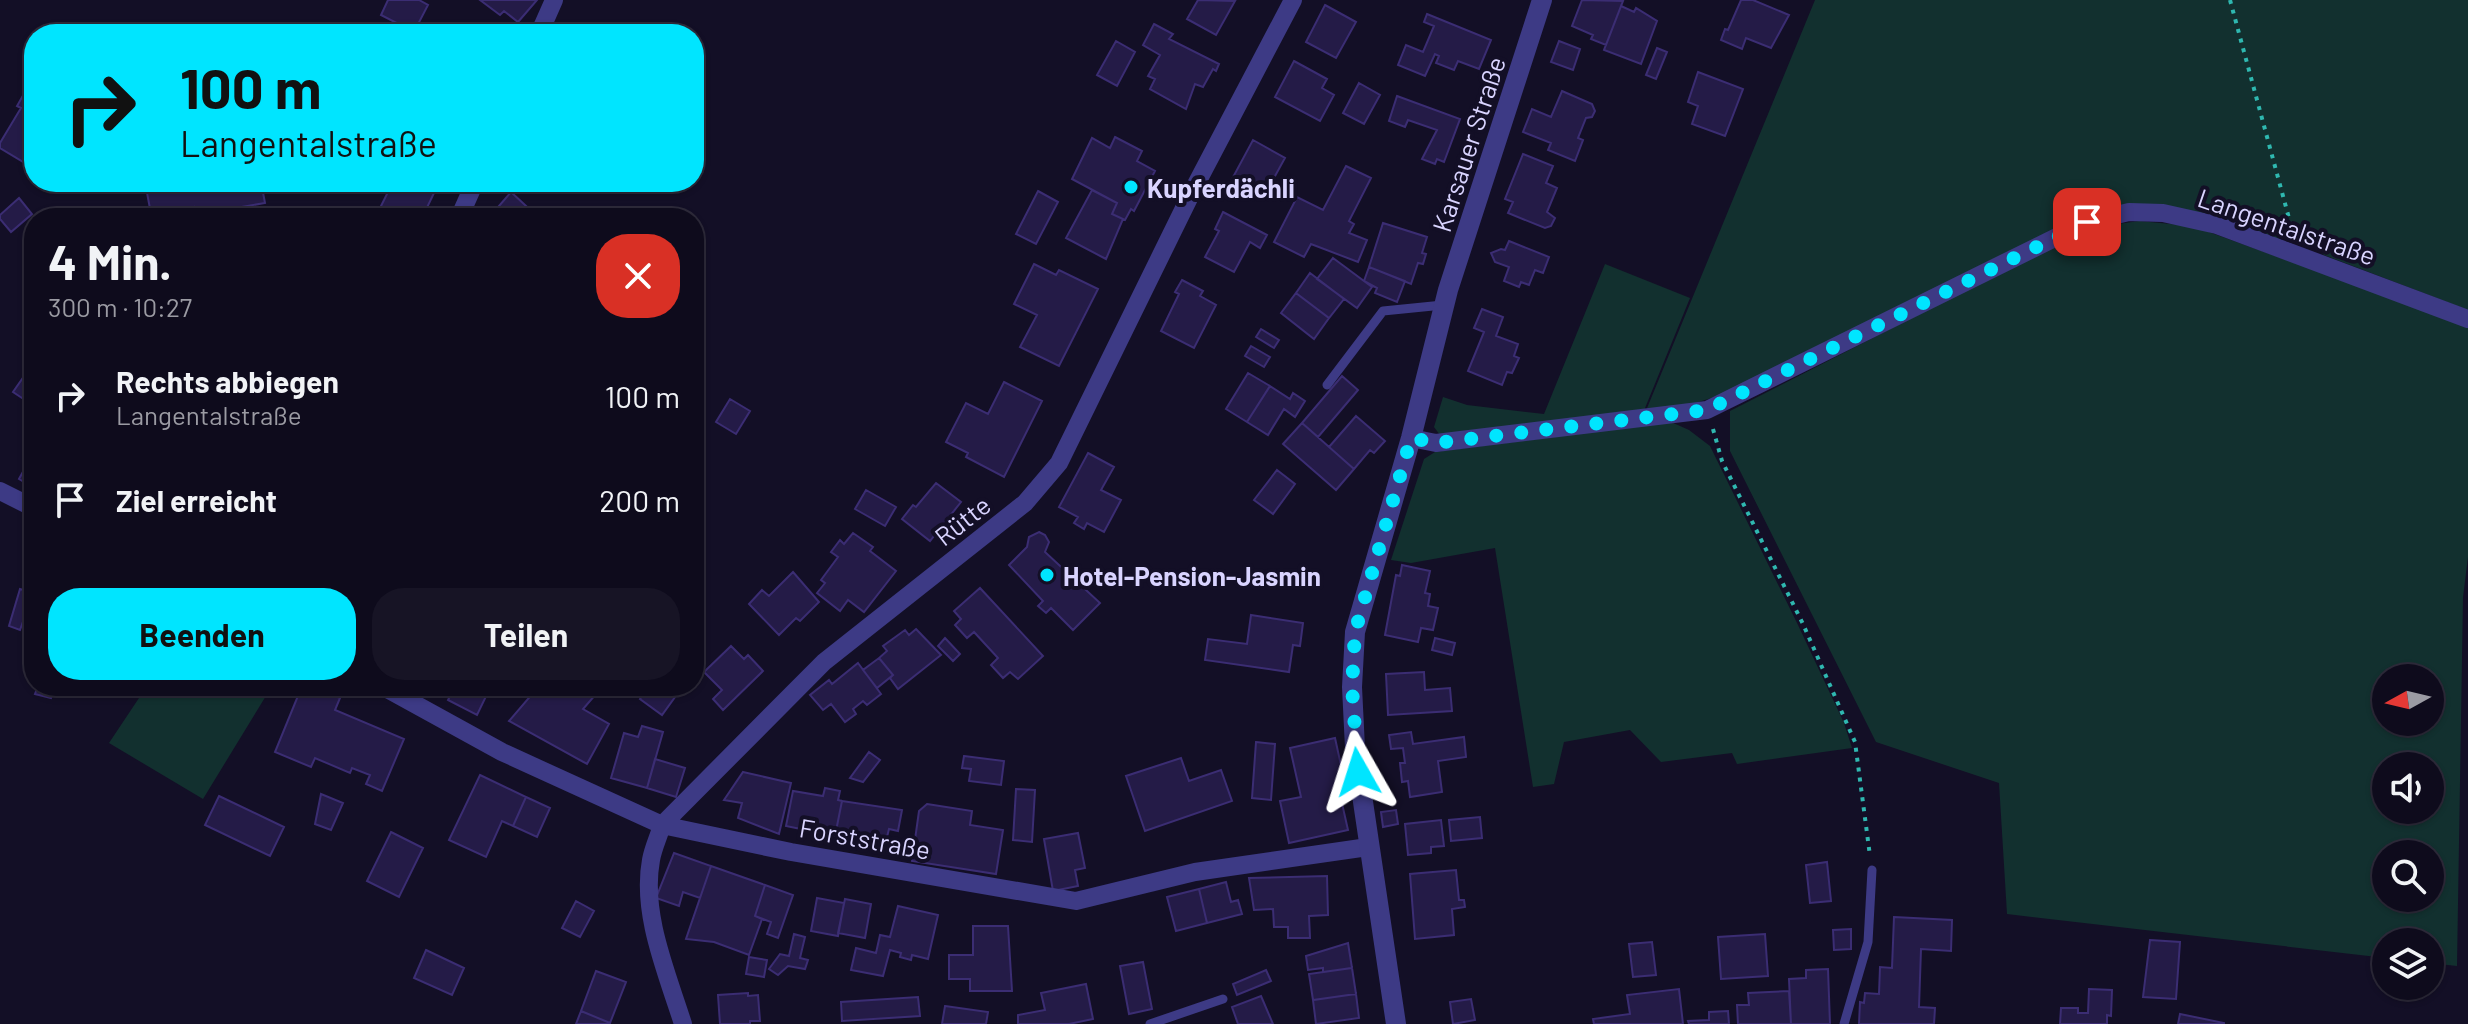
<!DOCTYPE html>
<html lang="de">
<meta charset="utf-8">
<style>
body{margin:0;font-family:Barlow,sans-serif;background:#171425;color:#f1f3f6;height:100vh;display:flex;flex-direction:column;font-size:30px;white-space:nowrap}
*{box-sizing:border-box;margin:0}
p{font-size:26px;color:#9b9ba3}
.icon{flex:none;width:44px;height:44px;fill:none;stroke:currentColor;stroke-width:2;stroke-linecap:round;stroke-linejoin:round}
.map{position:relative;flex:1;overflow:hidden}
.drawer{position:absolute;left:24px;top:208px;width:680px;height:488px;display:flex;flex-direction:column;background:#0e0b1c;border-radius:32px;box-shadow:0 2px 6px #0004,0 0 0 2px #2e2b3b}
.drawer>*{flex:none}
.banner{position:absolute;left:24px;top:24px;width:680px;height:168px;border-radius:32px;box-shadow:0 2px 6px #0004,0 0 0 2px #2e2b3b;background:#00e5ff;color:#111;overflow:hidden}
.needle{width:52px;rotate:262deg}
.fabs{position:absolute;left:2372px;top:664px;display:grid;gap:16px}
.fabs a{display:grid;place-items:center;width:72px;height:72px;border-radius:50%;background:#0e0b1c;box-shadow:0 2px 6px #0004,0 0 0 2px #2e2b3b;font-size:40px}
.pin{position:absolute;display:grid;place-items:center;width:68px;height:68px;color:#fff;margin:-34px;border-radius:16px;box-shadow:0 4px 12px #0006}
.me{position:absolute;width:88px;margin:-44px;rotate:354deg;stroke-linejoin:round;filter:drop-shadow(0 0 6px #0008)}
.turn{display:flex;align-items:center;gap:28px;height:168px;padding:0 24px;font-size:36px}
.turn .icon{width:104px;height:104px;stroke-width:2.5}
.turn b{display:block;font-size:56px;line-height:68px}
.round{display:grid;place-items:center;flex:none;width:84px;height:84px;border-radius:32px;background:#171425}
.summary{display:flex;align-items:center;justify-content:space-between;height:136px;padding:0 24px}
h1{font-size:48px;font-weight:700;line-height:60px}
.primary-button{display:flex;gap:16px;margin-top:auto;padding:16px 24px}
.primary-button a{flex:1;height:92px;border-radius:32px;background:#00e5ff;color:#111;font-size:32px;font-weight:700;line-height:92px;text-align:center}
.primary-button a+a{background:#171425;color:#f1f3f6}
ul{padding:0;list-style:none}
li{display:flex;align-items:center;gap:24px;height:104px;padding:0 24px}
li div{flex:1}
li b{display:block;font-size:30px}
li em{font-style:normal}
.map>svg:first-child{display:block}
.green{fill:#12302f;fill-rule:evenodd}
.building{fill:#241b47;stroke:#3b2d73;stroke-width:2}
.lines{fill:none;stroke-linecap:round;stroke-linejoin:round}
.path{stroke:#2fb8b0;stroke-width:4;stroke-dasharray:4 6;stroke-linecap:butt}
.service{stroke:#3d3a85;stroke-width:9}
.minor{stroke:#3d3a85;stroke-width:18}
.tertiary{stroke:#3d3a85;stroke-width:20}
.route{stroke:#00e5ff;stroke-width:14;stroke-dasharray:0 25.2}
.poi-dot{fill:#00e5ff;stroke:#130f26;stroke-width:3}
.labels{text-anchor:middle;dominant-baseline:central;stroke-width:8;stroke-linejoin:round;paint-order:stroke}
.street-label{font-size:26px;fill:#d9d4ff;stroke:#130f26}
.poi-label{font-size:26px;font-weight:bold;fill:#d9d4ff;stroke:#130f26;text-anchor:start}
</style>
<div class="map">
<svg width="2468" height="1024" viewBox="0 0 2468 1024">
<rect width="100%" height="100%" fill="#130f26"/>
<!-- green -->
<path class="green" d="M1815 0H2468V310L2324 255 2299 225 2292 226 2279 239 2117 209 1718 396 1669 411 1645 413Z
M2139 221 2192 226 2468 325V557L2463 597 2457 966 2430 963V942H2386V958L2007 914 1999 783 1876 742 1730 451V411L2070 237 2104 226ZM2386 678H2430V722H2386ZM2386 766H2430V810H2386ZM2386 854H2430V898H2386Z
M1605 264 1690 298 1643 413 1440 435 1434 427 1443 397 1467 405 1544 414Z
M1671 422 1689 430 1710 446 1798 625 1844 723 1852 748 1737 764 1732 753 1661 762 1630 730 1564 742 1554 784 1533 787 1495 548 1411 563 1391 560 1424 459 1435 452Z
M147 686H272L203 799 109 743Z"/>
<!-- building -->
<path class="building" d="M388 0H419L428 5 414 32 381 15Z
M480 0H537L518 22 504 11 500 15Z
M1198 0 1235 1 1216 35 1187 19Z
M1582 0 1623 1 1606 45 1591 39 1593 35 1572 26Z
M1741 0H1753L1789 15 1771 48 1746 38 1742 49 1721 40 1725 29 1728 30Z
M1325 5 1356 22 1336 58 1306 42Z
M1621 6 1634 12 1636 8 1657 21 1641 64 1604 50Z
M1427 14 1491 40 1479 69 1458 61 1454 70 1436 63 1439 56 1435 54 1425 76 1398 65 1406 45 1423 52 1434 26 1424 22Z
M1154 24 1173 34 1169 39 1219 64 1216 71 1213 69 1203 87 1195 84 1186 109 1150 89 1155 79 1148 76 1160 55 1143 45Z
M1116 41 1135 52 1117 86 1097 75Z
M1559 41 1580 49 1573 70 1551 62Z
M1657 48 1667 52 1656 79 1646 75Z
M1294 61 1327 79 1322 88 1334 95 1320 121 1275 97Z
M1698 72 1743 89 1725 136 1692 124 1698 106 1688 102Z
M34 76V159L30 166 0 148V143L21 108 17 106Z
M1359 83 1380 95 1364 124 1343 113Z
M1562 91 1592 104 1595 111 1592 117 1586 118 1578 138 1583 140 1575 161 1548 150 1551 143 1523 132 1532 109 1551 117Z
M1397 96 1460 119 1444 162 1437 159 1435 164 1422 159 1437 130 1408 120 1405 127 1389 121Z
M1115 137 1142 151 1137 161 1155 171 1134 211 1131 209 1125 220 1112 214 1117 203 1072 179 1092 138 1110 148Z
M1253 140 1285 158 1264 196 1232 179Z
M1523 154 1553 166 1546 183 1557 188 1547 212 1555 218 1551 226 1545 228 1508 213 1513 202 1505 199Z
M1346 166 1371 178 1349 221 1354 224 1349 233 1367 240 1358 262 1311 244 1304 257 1274 242 1297 197 1323 210Z
M145 182H261L265 203 195 215 194 207 151 214Z
M393 182H430L426 189 434 193 422 218H375Z
M1092 190 1117 203 1112 214 1123 219 1106 259 1066 238Z
M1038 191 1058 202 1036 244 1016 234Z
M511 192 539 218H512L499 206Z
M19 198 32 214 11 232 0 219V215Z
M1223 212 1267 235 1260 248 1250 242 1234 272 1205 257 1219 231 1215 229Z
M1383 223 1427 237 1422 253 1426 254 1423 264 1418 263 1411 284 1369 267Z
M1509 241 1549 257 1543 273 1535 270 1529 285 1521 282 1519 287 1504 281 1509 267 1495 262 1491 253 1501 249 1505 250Z
M1333 258 1372 287 1357 308 1317 279Z
M1034 264 1056 275 1059 270 1098 289 1059 366 1020 347 1037 315 1014 304Z
M1369 267 1405 281 1397 302 1375 293 1377 288 1364 281Z
M1310 273 1344 299 1329 318 1296 293Z
M1182 280 1203 291 1200 296 1216 305 1194 348 1161 331 1179 294 1175 292Z
M1296 293 1329 318 1314 339 1281 313Z
M1482 309 1503 317 1496 336 1518 344 1514 356 1519 358 1512 373 1507 372 1502 385 1468 371 1484 332 1474 328Z
M1261 329 1279 340 1274 348 1256 337Z
M1251 346 1270 357 1264 367 1245 356Z
M34 362V406L13 392Z
M1248 373 1270 386 1247 422 1226 409Z
M1342 376 1358 390 1318 437 1302 423Z
M1004 382 1042 401 1004 477 966 457 968 453 946 442 966 403 988 414Z
M1270 386 1290 399 1293 393 1305 401 1295 417 1284 409 1268 435 1247 422Z
M730 399 750 411 736 434 716 422Z
M1356 416 1385 441 1374 453 1370 450 1354 469 1329 447Z
M1302 423 1354 469 1336 490 1283 444Z
M34 452V488L19 479Z
M1088 453 1114 467 1101 490 1121 500 1104 532 1087 523 1084 529 1074 523 1078 517 1059 507Z
M1277 470 1295 484 1273 514 1254 500Z
M936 483 961 502 930 541 902 519 913 505 916 507Z
M866 490 896 507 885 526 855 509Z
M1039 532 1045 535 1049 542 1045 552 1100 603 1073 630 1051 608 1046 613 1038 606 1043 601 1009 565 1027 547 1029 537Z
M853 533 873 547 870 551 896 571 864 612 848 600 840 611 817 593 825 583 821 580 838 557 831 552 840 540 844 544Z
M1402 565 1430 571 1425 593 1430 594 1428 606 1438 608 1433 630 1421 628 1418 642 1385 635 1396 575 1400 576Z
M793 572 819 602 800 621 796 618 779 635 749 604 762 590 769 596Z
M34 579V618L25 616 20 630 9 626 20 589 30 592Z
M980 588 1043 656 1018 679 1010 672 1003 678 991 665 998 658 974 632 967 638 955 625 961 619 954 611Z
M1251 615 1303 623 1300 646 1293 645 1289 672 1205 660 1208 639 1247 644Z
M916 629 941 655 898 689 890 678 893 675 879 658 887 651 883 646 905 630 909 635Z
M945 638 960 654 953 661 938 646Z
M1435 638 1455 643 1452 655 1432 650Z
M731 646 744 659 748 655 763 671 723 710 713 699 722 690 704 672Z
M879 658 893 675 877 688 863 670Z
M858 663 881 694 867 705 863 701 853 709 856 714 845 722 831 704 823 710 810 695 829 680 832 684Z
M1424 672 1425 690 1450 688 1452 711 1388 715 1386 674Z
M38 686H55L51 698 35 694Z
M302 686H311L340 698 335 710 404 739 382 791 366 784 370 775 352 768 350 773 315 758 311 767 275 752Z
M428 686H455L449 697Z
M455 686H491L477 715 448 700Z
M539 686H603L583 709 609 724 587 764 509 721Z
M650 686H683L662 715 640 699Z
M642 726 663 732 647 788 611 778 624 733 638 737Z
M1411 732 1413 744 1464 737 1466 757 1438 761 1442 792 1410 797 1408 781 1402 782 1400 763H1405L1403 748 1391 749 1389 735Z
M1335 738 1348 797 1341 799 1348 830 1289 843 1280 801 1301 797 1290 748Z
M1256 742 1275 744 1271 800 1252 798Z
M869 752 880 760 863 782 850 778Z
M964 756 1004 761 1001 785 969 781 971 769 962 768Z
M1181 758 1189 781 1221 770 1232 801 1145 831 1126 776Z
M655 759 685 768 676 797 647 788Z
M743 772 791 783 779 834 738 818 742 803 724 800Z
M480 775 526 797 513 826 502 821 486 857 449 840Z
M825 788 840 791 838 800 842 801 835 836 786 826 793 791 823 796Z
M1016 789 1035 790 1032 842 1013 840Z
M321 794 343 803 331 830 315 824Z
M219 796 284 827 270 856 205 825Z
M526 797 550 808 537 837 513 826Z
M842 801 902 810 898 831 889 829 885 845 835 836Z
M927 804 972 811 970 825 1003 830 996 874 912 861 919 811Z
M1396 810 1398 824 1383 827 1381 812Z
M1480 817 1482 838 1451 841 1449 820Z
M1441 820 1444 846 1431 847V853L1408 855 1405 824Z
M391 832 423 848 399 897 367 881Z
M1078 833 1085 868 1075 870 1078 886 1053 891 1044 839Z
M674 853 711 866 700 898 683 892 679 906 656 898Z
M1827 862 1831 901 1810 903 1806 865Z
M711 866 765 885 755 916 762 919 749 955 714 942 686 939Z
M1456 870 1459 900H1464L1465 907 1452 909 1454 935 1415 939 1410 874Z
M1327 876 1328 915 1309 916 1310 938H1288V927H1274L1273 909 1254 910 1249 878Z
M1226 882 1231 902 1238 900 1242 914 1207 923 1199 889Z
M765 885 793 895 778 938 767 934 771 922 755 916Z
M1199 889 1207 923 1176 931 1167 897Z
M817 898 844 903 838 936 811 931Z
M845 899 871 904 865 938 838 933Z
M576 901 594 911 580 937 562 928Z
M898 906 938 915 928 959 912 955 911 960 900 957 901 953 890 950 883 976 851 970 856 948 876 953 880 935 890 937Z
M1894 917 1952 920 1951 951 1921 949 1919 1007 1935 1008 1934 1024H1859L1860 1002 1864 1003 1865 993 1879 994 1880 967 1892 968Z
M973 926H1008L1012 991H970V979H949V955H973Z
M1851 929V949L1834 950 1833 930Z
M794 934 805 937 800 958 808 960 805 969 788 966 778 975 769 969 780 954 789 956Z
M1765 934 1768 976 1721 979 1718 937Z
M2150 940 2180 942 2176 999 2143 997Z
M1652 942 1656 975 1633 977 1629 944Z
M1348 943 1352 968 1323 972V968L1308 970 1306 956Z
M426 950 464 968 452 995 414 978Z
M749 957 767 960 764 977 746 974Z
M1143 962 1152 1009 1129 1014 1120 966Z
M1352 968 1356 994 1313 1000 1309 974Z
M1828 969 1830 1024H1791L1789 979 1806 978V970Z
M1266 970 1271 981 1237 995 1233 984Z
M596 971 626 982 610 1023 581 1011Z
M1086 984 1093 1019 1069 1024H1018V1015L1045 1010 1041 993Z
M1679 989 1683 1024H1594L1593 1019 1630 1014 1627 995Z
M2089 989 2112 990 2111 1016 2107 1015V1024H2060L2061 1008H2078V1013H2088Z
M1789 991 1791 1024H1738L1737 1005H1749L1748 993Z
M748 993V996L758 995 760 1021H750V1024H720L718 995Z
M1356 994 1359 1018 1316 1024 1313 1000Z
M1261 996 1273 1024H1238L1232 1007Z
M918 997 920 1016 842 1021 841 1002Z
M1471 999 1475 1020 1453 1024 1450 1002Z
M945 1006 988 1012 986 1024H942Z
M581 1011 610 1023V1024H576Z
M1728 1011 1729 1024H1689L1688 1021 1709 1020V1012Z
M2180 1014 2224 1023V1024H2178Z"/>
<g class="lines">
<!-- path -->
<path class="path" d="M2230 0 2293 233
M1713 429 1722 461 1803 624 1855 742 1870 856"/>
<!-- service -->
<path class="service" d="M1327 385 1383 311 1443 305
M1150 1024 1223 999
M1844 1024 1868 942 1872 870"/>
<!-- minor -->
<path class="minor" d="M539 34 554 0
M459 218 475 182
M1411 438 1436 443 1707 410 2087 222 2129 212 2163 213 2217 225 2468 319
M0 491 34 508
M382 686 502 752 662 825 791 852 1076 901 1195 872 1368 847
M683 1024C667 973 641 914 651 860 653 848 659 836 662 825L824 662 1025 503 1059 463 1191 194 1293 0"/>
<!-- tertiary -->
<path class="tertiary" d="M1396 1024 1355 748 1352 687 1355 632 1411 438 1448 290 1542 0"/>
</g>
<g class="lines">
<!-- route -->
<path class="route" d="M1358 772 1352 687 1355 632 1411 438 1436 443 1707 410 2087 222"/>
</g>
<!-- markers -->
<g class="poi-dot">
<circle cx="1131" cy="187" r="8"/>
<circle cx="1047" cy="575" r="8"/>
</g>
<g class="labels">
<!-- street labels -->
<g class="street-label">
<text transform="translate(1468 144) rotate(-72)">Karsauer Straße</text>
<text transform="translate(2287 226) rotate(19)">Langentalstraße</text>
<text transform="translate(962 520) rotate(-38)">Rütte</text>
<text transform="translate(865 838) rotate(10)">Forststraße</text>
</g>
<!-- poi labels -->
<g class="poi-label">
<text x="1147" y="187">Kupferdächli</text>
<text x="1063" y="575">Hotel-Pension-Jasmin</text>
</g>
</g>
</svg>
<div class="fabs">
<a><svg class="needle" viewBox="-14 -14 28 28"><path d="M0-13l5 13h-10z" fill="#e53935"/><path d="M0 13l5-13h-10z" fill="#9b9ba3"/></svg></a>
<a><svg class="icon" aria-label="sound" viewBox="0 0 24 24"><path d="M4 9h4l5-4v14l-5-4H4zM17 9q2 3 0 6"/></svg></a>
<a><svg class="icon" aria-label="search" viewBox="0 0 24 24"><circle cx="10" cy="10" r="6"/><path d="M15 15l6 6"/></svg></a>
<a><svg class="icon" aria-label="layers" viewBox="0 0 24 24"><path d="M12 4l9 5-9 5-9-5zM3 14l9 5 9-5"/></svg></a>
</div>
<div class="pin" style="left:2087px;top:222px;background:#d93025"><svg class="icon" aria-label="arrive" viewBox="0 0 24 24"><path d="M6 21V4h12l-3 4 3 4H6"/></svg></div>
<svg class="me" style="left:1358px;top:772px" viewBox="-20 -20 40 40"><path d="M0-17L14 15 0 8-14 15z" fill="#00e5ff" stroke="#fff" stroke-width="4"/></svg>
<div class="banner">
<div class="turn"><svg class="icon" aria-label="right" viewBox="0 0 24 24"><path d="M7 20v-9h11M14 6l5 5-5 5"/></svg><div><b>100 m</b>Langentalstraße</div></div>
</div>
<section class="drawer">
<div class="summary"><div><h1>4 Min.</h1><p>300 m · 10:27</p></div><a class="round" style="background:#d93025;color:#fff"><svg class="icon" aria-label="close" viewBox="0 0 24 24"><path d="M6 6l12 12M18 6L6 18"/></svg></a></div>
<ul>
<li><svg class="icon" aria-label="right" viewBox="0 0 24 24"><path d="M7 20v-9h11M14 6l5 5-5 5"/></svg><div><b>Rechts abbiegen</b><p>Langentalstraße</p></div><em>100 m</em></li>
<li><svg class="icon" aria-label="arrive" viewBox="0 0 24 24"><path d="M6 21V4h12l-3 4 3 4H6"/></svg><div><b>Ziel erreicht</b></div><em>200 m</em></li>
</ul>
<div class="primary-button"><a>Beenden</a><a>Teilen</a></div>
</section>
</div>
